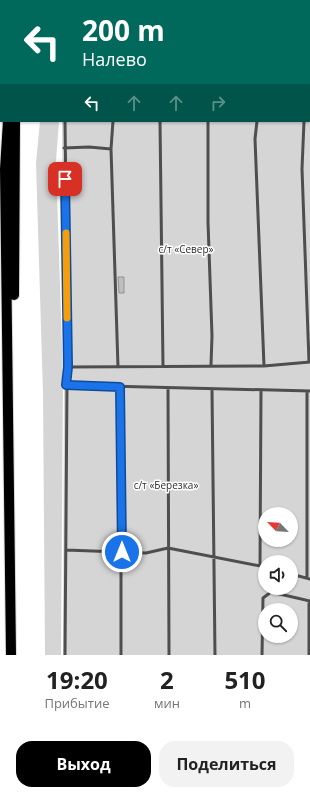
<!DOCTYPE html>
<html lang="ru">
<meta charset="utf-8">
<style>
body{margin:0;font-family:"Open Sans",sans-serif;background:#f2f2f2;color:#222;height:100vh;display:flex;flex-direction:column;font-size:15px;white-space:nowrap}
*{box-sizing:border-box;margin:0}
p{font-size:13px;color:#767676}
.icon{flex:none;width:22px;height:22px;fill:none;stroke:currentColor;stroke-width:2;stroke-linecap:round;stroke-linejoin:round}
.map{position:relative;height:655px;overflow:hidden}
.details{display:flex;flex-direction:column;background:#fff;flex:1}
.details>*{flex:none}
.hud{position:absolute;left:0px;top:0px;width:310px;height:122px;box-shadow:0 1px 3px #0004;background:#00695c;color:#fff;overflow:hidden}
.needle{width:26px;rotate:295deg}
.controls{position:absolute;left:258px;top:507px;display:grid;gap:8px}
.controls a{display:grid;place-items:center;width:40px;height:40px;border-radius:50%;background:#fff;box-shadow:0 1px 3px #0004;font-size:20px}
.pin{position:absolute;display:grid;place-items:center;width:34px;height:34px;color:#fff;margin:-17px;border-radius:8px;box-shadow:0 2px 6px #0006}
.me{position:absolute;width:44px;margin:-22px;rotate:0deg;stroke-linejoin:round;filter:drop-shadow(0 0 3px #0008)}
.turn{display:flex;align-items:center;gap:14px;height:84px;padding:0 16px;font-size:18px}
.turn .icon{width:52px;height:52px;stroke-width:2.5}
.turn b{display:block;font-size:28px;line-height:34px}
.lanes{display:flex;align-items:center;height:38px;padding:0 16px;background:#0003;justify-content:center;gap:20px;direction:ltr}
.lanes .off{opacity:.35}
.eta{display:flex;justify-content:space-evenly;align-items:center;height:68px;text-align:center}
.eta b{font-size:24px;font-weight:700;line-height:28px}
.action{display:flex;gap:8px;margin-top:auto;padding:8px 16px}
.action a{flex:1;height:46px;border-radius:16px;background:#000;color:#fff;font-size:16px;font-weight:700;line-height:46px;text-align:center}
.action a+a{background:#f2f2f2;color:#222}
.map>svg:first-child{display:block}
.green{fill:#d5d5d5;fill-rule:evenodd}
.building{fill:#bebebe;stroke:#929292}
.lines{fill:none;stroke-linecap:round;stroke-linejoin:round}
.trunk-casing{stroke:#dbdbdb;stroke-width:12}
.service{stroke:#4e4e4e;stroke-width:3}
.trunk{stroke:#000;stroke-width:10}
.route-casing{stroke:#114b97;stroke-width:10}
.route{stroke:#1a73e8;stroke-width:7}
.slow{stroke:#f59e0b;stroke-width:7}
.labels{text-anchor:middle;dominant-baseline:central;stroke-width:3;stroke-linejoin:round;paint-order:stroke}
.park-label{font-size:10px;fill:#2c2c2c;stroke:#fff}
</style>
<div class="map">
<svg width="310" height="655" viewBox="0 0 310 655">
<rect width="100%" height="100%" fill="#fff"/>
<!-- green -->
<path class="green" d="M76 0H310V655H63L64 382 62 121H309V1ZM265 514H291V540H265ZM265 562H291V588H265ZM265 610H291V636H265Z
M40 121H59L56 161 63 379 61 655H45L43 393 36 163Z"/>
<!-- building -->
<path class="building" d="M118 277H124V293H119Z"/>
<g class="lines">
<defs>
<path id="trunk" d="M21 1V0
M8 121 5 169 11 655
M14 295 15 121"/>
</defs>
<!-- trunk casing -->
<use href="#trunk" class="trunk-casing"/>
<!-- service -->
<path class="service" d="M79 1V0
M128 1V0
M175 1V0
M223 1V0
M273 1V0
M309 81 310 73
M65 121 68 367 67 385 65 655
M113 121 111 149 118 367
M160 121 163 366
M208 121V222L212 336 211 365
M257 121 255 139 264 366
M304 121 302 169 309 362
M64 148 89 147 111 149
M68 367 264 366 310 362
M67 385 310 391
M121 387V655
M168 388 169 655
M212 390 215 655
M307 391V578
M66 550 146 553 168 548 265 567
M260 566 261 391
M291 574 310 579
M262 655 263 598 271 592 310 601
M309 655V601"/>
<!-- trunk -->
<use href="#trunk" class="trunk"/>
</g>
<g class="lines">
<defs>
<path id="route" d="M65 179 68 367 66 385 120 387 122 552"/>
</defs>
<!-- route casing -->
<use href="#route" class="route-casing"/>
<!-- route -->
<use href="#route" class="route"/>
<!-- slow -->
<path class="slow" d="M66 233 67 318"/>
</g>
<g class="labels">
<!-- park labels -->
<g class="park-label">
<text x="186" y="249">с/т «Север»</text>
<text x="166" y="485">с/т «Березка»</text>
</g>
</g>
</svg>
<div class="controls">
<a><svg class="needle" viewBox="-14 -14 28 28"><path d="M0-13l5 13h-10z" fill="#e53935"/><path d="M0 13l5-13h-10z" fill="#767676"/></svg></a>
<a><svg class="icon" aria-label="sound" viewBox="0 0 24 24"><path d="M4 9h4l5-4v14l-5-4H4zM17 9q2 3 0 6"/></svg></a>
<a><svg class="icon" aria-label="search" viewBox="0 0 24 24"><circle cx="10" cy="10" r="6"/><path d="M15 15l6 6"/></svg></a>
</div>
<div class="pin" style="left:65px;top:179px;background:#d93025"><svg class="icon" aria-label="arrive" viewBox="0 0 24 24"><path d="M6 21V4h12l-3 4 3 4H6"/></svg></div>
<svg class="me" style="left:122px;top:552px" viewBox="-20 -20 40 40"><circle r="17" fill="#1a73e8" stroke="#fff" stroke-width="3"/><path d="M0-11L8 9 0 5-8 9z" fill="#fff"/></svg>
<div class="hud">
<div class="turn"><svg class="icon" aria-label="left" viewBox="0 0 24 24"><path d="M17 20v-9H6M10 6l-5 5 5 5"/></svg><div><b>200 m</b>Налево</div></div>
<div class="lanes"><svg class="icon" aria-label="left" viewBox="0 0 24 24"><path d="M17 20v-9H6M10 6l-5 5 5 5"/></svg><svg class="icon off" aria-label="ahead" viewBox="0 0 24 24"><path d="M12 20V5M6 11l6-6 6 6"/></svg><svg class="icon off" aria-label="ahead" viewBox="0 0 24 24"><path d="M12 20V5M6 11l6-6 6 6"/></svg><svg class="icon off" aria-label="right" viewBox="0 0 24 24"><path d="M7 20v-9h11M14 6l5 5-5 5"/></svg></div>
</div>
</div>
<section class="details">
<div class="eta">
<div><b>19:20</b><p>Прибытие</p></div>
<div><b>2</b><p>мин</p></div>
<div><b>510</b><p>m</p></div>
</div>
<div class="action"><a>Выход</a><a>Поделиться</a></div>
</section>
